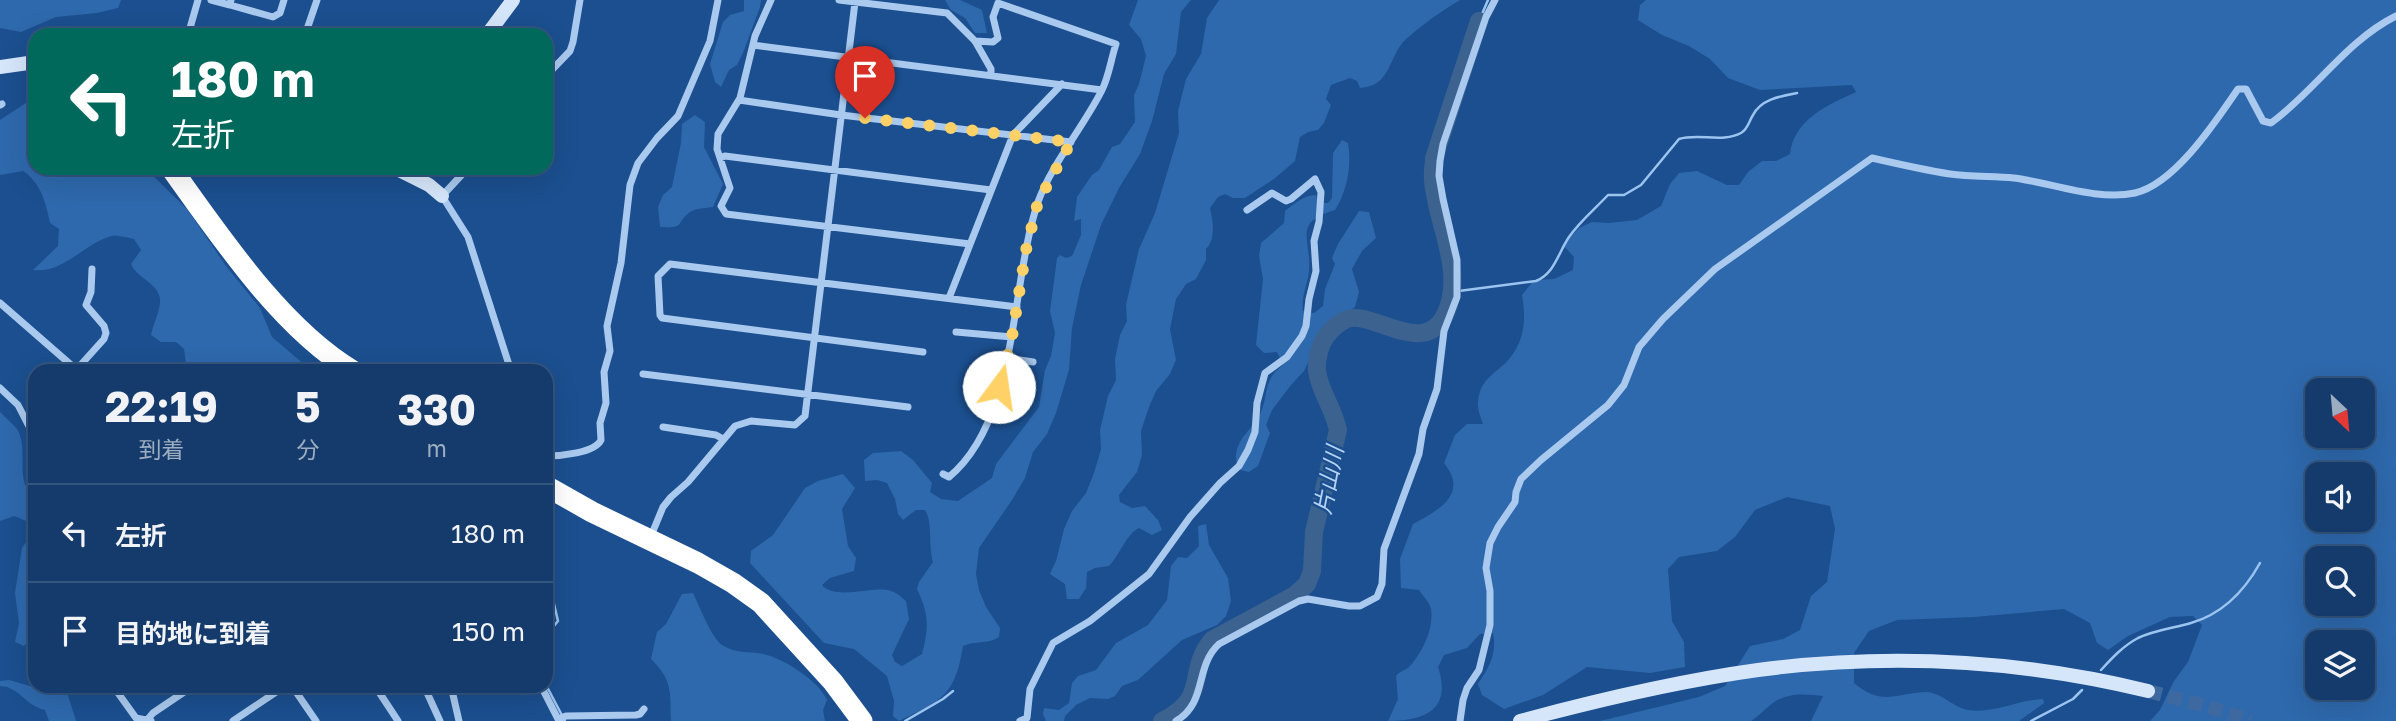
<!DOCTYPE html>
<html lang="ja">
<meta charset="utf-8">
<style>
body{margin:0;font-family:"Golos Text","Noto Sans JP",sans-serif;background:#1d4271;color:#f1f3f6;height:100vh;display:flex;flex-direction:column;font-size:26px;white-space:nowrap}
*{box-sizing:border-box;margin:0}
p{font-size:23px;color:#9dadc1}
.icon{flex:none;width:38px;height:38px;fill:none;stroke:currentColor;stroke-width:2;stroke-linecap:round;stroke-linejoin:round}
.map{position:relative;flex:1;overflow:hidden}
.panel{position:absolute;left:28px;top:364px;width:525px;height:329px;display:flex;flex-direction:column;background:#143b6b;border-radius:21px;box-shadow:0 7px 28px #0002,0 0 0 2px #33557e}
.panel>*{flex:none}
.banner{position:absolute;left:28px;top:28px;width:525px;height:147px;border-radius:21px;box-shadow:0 7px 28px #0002,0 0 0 2px #33557e;background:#00695c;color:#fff;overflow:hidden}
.needle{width:46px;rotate:154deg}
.buttons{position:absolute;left:2305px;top:378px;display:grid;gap:14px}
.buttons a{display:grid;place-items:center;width:70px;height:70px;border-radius:14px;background:#143b6b;box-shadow:0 7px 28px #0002,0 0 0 2px #33557e;font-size:35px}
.pin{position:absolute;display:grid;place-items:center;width:60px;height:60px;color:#fff;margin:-72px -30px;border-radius:50% 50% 50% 0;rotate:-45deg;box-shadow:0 0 7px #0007}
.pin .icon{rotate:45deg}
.me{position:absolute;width:77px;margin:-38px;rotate:14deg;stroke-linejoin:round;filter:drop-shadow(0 0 5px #0008)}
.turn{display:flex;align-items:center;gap:24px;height:147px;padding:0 28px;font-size:32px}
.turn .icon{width:91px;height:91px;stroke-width:2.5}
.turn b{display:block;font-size:49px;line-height:60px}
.eta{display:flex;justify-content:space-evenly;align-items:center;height:119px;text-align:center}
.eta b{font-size:42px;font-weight:700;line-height:49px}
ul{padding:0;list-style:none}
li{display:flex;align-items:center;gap:21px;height:98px;padding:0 28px;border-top:2px solid #33557e}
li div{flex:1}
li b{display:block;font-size:26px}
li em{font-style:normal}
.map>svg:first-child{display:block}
.green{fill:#2e69ad;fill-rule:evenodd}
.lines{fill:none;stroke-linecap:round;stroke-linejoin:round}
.stream{stroke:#9cc4f0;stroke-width:2.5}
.river{stroke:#3c6290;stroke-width:18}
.secondary-tunnel{stroke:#3d69a0;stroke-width:14;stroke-dasharray:14 7;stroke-linecap:butt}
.street{stroke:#a9c9ee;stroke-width:7}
.secondary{stroke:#d6e6fa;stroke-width:14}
.highway{stroke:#fff;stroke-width:21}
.route{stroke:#ffd166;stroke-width:12;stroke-dasharray:0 21.6}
.labels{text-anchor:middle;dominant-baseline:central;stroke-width:5;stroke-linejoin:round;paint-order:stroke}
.water-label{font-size:23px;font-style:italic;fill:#b5d3f5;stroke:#1b4f8f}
</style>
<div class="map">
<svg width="2396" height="721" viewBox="0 0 2396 721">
<rect width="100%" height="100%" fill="#1b4f8f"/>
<!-- green -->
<path class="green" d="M0 0H121L118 8 97 13 56 17 21 32 0 28Z
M744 0H761L760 7 743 53 737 65 729 70 721 87 715 82 710 64 723 22 730 15 744 11Z
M945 0H960L982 10 987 33H975L965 18 951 10Z
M1138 0H1191L1181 12 1176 54 1164 74 1152 121 1140 154 1119 188 1101 225 1081 285 1072 328 1069 370 1056 413 1047 434 1033 452 1025 478 1012 500 979 548 976 574 979 590 986 607 1000 628 999 637C986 645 976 640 963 646 955 696 942 700 899 721L893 716 894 701 887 676 854 649 824 643 750 563 751 551 773 535 805 488 818 481 843 474 855 488 842 509 848 546 856 558 854 571 830 578 822 585C834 600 870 587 887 590 895 591 900 596 906 601L909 619 892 655 895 662 902 666 922 654C929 627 929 614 917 589L919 582 933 562C928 547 933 522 925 510H916L903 520 898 514 895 499 887 483 877 480 865 481 864 460 873 453 901 451 913 460 932 483 930 492 941 499 958 501 992 478 996 464 1039 407 1045 370 1051 356 1055 333 1050 311 1057 258 1060 255 1066 258 1072 256 1081 235V219L1074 221 1077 197 1092 175 1099 170 1112 147 1120 144 1135 122 1134 95 1139 84 1146 56 1141 39 1129 25Z
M1219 0H1460C1441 11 1423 24 1406 39 1388 56 1392 86 1360 88L1357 81 1350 78 1331 85 1326 99 1331 105 1324 123 1318 130 1308 132 1300 137 1295 161 1274 179 1245 198H1233L1225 194 1218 197 1210 208C1213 221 1216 239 1206 249V260L1196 279 1186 284 1176 299 1170 329 1176 360 1170 374 1156 391 1149 407 1141 431 1142 455 1137 472 1119 495 1120 502 1132 508 1145 506 1158 520 1162 530 1152 535 1139 528C1126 534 1120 555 1109 566L1095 568 1087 572 1086 588 1079 599H1067L1065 584 1050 574 1056 561 1064 529 1072 511 1086 493 1094 473 1101 449 1100 430 1108 396 1116 380 1115 359 1120 335 1127 321 1126 305 1139 249 1155 213 1179 133 1178 111 1186 79 1201 54 1207 18Z
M1646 0H2396V721H2150L2160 710 2174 681 2188 662 2202 625 2193 616 2170 617 2128 636 2108 650 2097 643 2090 623 2064 609 1974 617 1897 620 1869 631 1854 653V683C1882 706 1893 694 1925 692 1942 692 1952 707 1968 710 1994 714 2018 700 2043 699L2044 703 2019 721H1811L1823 696C1806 694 1788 692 1773 703 1765 709 1760 715 1751 721H1600L1699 697 1725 686 1750 646 1783 639 1800 630 1811 596 1827 582 1835 529 1830 506 1787 497 1755 510 1735 537 1717 551 1679 557 1668 569 1672 621 1684 642 1685 667 1650 673 1587 667 1543 695 1504 709 1482 695 1478 684C1490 666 1497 653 1493 633L1480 634 1467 648 1444 655 1438 667C1452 709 1426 721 1388 721L1398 699 1396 676C1400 671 1404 671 1409 667 1422 653 1434 629 1431 609 1430 603 1423 596 1419 590L1401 588 1400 559 1413 524C1439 510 1469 494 1444 463L1455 435 1467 424H1483C1481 418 1477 409 1478 402 1480 377 1497 374 1510 358 1525 339 1526 318 1522 295L1534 280 1554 279 1573 270 1574 257 1563 245 1579 228 1592 222 1608 223 1637 220 1661 206 1670 184 1679 173 1697 171 1727 185H1739L1748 172 1762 161H1776L1790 154C1794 119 1828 105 1856 92L1852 85 1760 90 1728 78 1710 59 1689 46 1662 35 1638 20 1640 5ZM2317 390H2362V436H2317ZM2317 474H2362V520H2317ZM2317 558H2362V604H2317ZM2317 642H2362V688H2317Z
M35 97V168H145L187 209 226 266 260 308 272 337 312 371H187L184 349 176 342H161L151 335C153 325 159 313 160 303 162 284 137 279 131 264L141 250 134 239C128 238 119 235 112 236 84 243 64 274 33 270L58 246 59 229 50 223C46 203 41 183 23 171L0 175V120Z
M695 115 705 122 704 147 723 184 713 207C706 208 696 208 690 212 675 223 686 229 660 227L658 207 663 195 672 187 681 143 682 124Z
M1342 140 1348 143C1352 166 1347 191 1335 210 1291 223 1312 239 1309 272 1307 285 1301 298 1303 311L1314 313 1323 306 1325 289 1335 264 1332 258 1338 244 1359 211 1369 212 1376 238 1362 251 1352 269 1359 292 1355 307 1324 330 1304 371 1291 385 1272 410 1266 425 1270 433 1258 466 1249 472 1240 470C1238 465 1235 460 1236 455 1238 438 1250 431 1258 418 1270 397 1261 381 1283 365L1277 352 1264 353 1256 345 1263 279 1259 256 1261 243 1284 223 1285 211C1294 204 1304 195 1316 195L1318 203H1328L1332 198 1333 153Z
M0 412C5 417 12 423 17 429 27 445 19 468 25 485L35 488V634L24 646 15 642 19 623 15 593 22 548 32 534 29 522 14 516 0 521Z
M1206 524 1209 545 1228 578 1231 601 1226 616 1217 625 1182 640 1138 680 1122 686 1115 696 1108 699 1090 698 1076 705 1065 716 1064 721H1046L1043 714 1044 708 1059 710 1069 703 1072 683 1078 676 1096 670 1116 643 1148 625 1167 600 1171 566 1178 557 1187 558 1199 546 1198 526Z
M693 593C699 605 712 639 722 645 736 654 748 651 763 654 783 658 819 681 827 700L823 710 825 721H671C670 691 673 681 651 659L657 632 666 624 682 594Z
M9 680 33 687 35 680V686H65L76 721H49L45 710C24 705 20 687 0 686V681Z"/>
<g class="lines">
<!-- stream -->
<path class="stream" d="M1479 21 1488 0
M1451 292 1536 281C1555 273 1558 253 1569 237 1580 221 1595 209 1608 195H1624L1641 185 1679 139C1698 133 1723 143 1741 133 1748 129 1749 121 1753 115 1761 99 1781 96 1797 93
M546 636 558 621 550 587 548 550
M2101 670C2112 658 2123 646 2138 638 2155 630 2174 628 2191 623 2222 614 2245 590 2260 563
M546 685 565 721
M905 721 943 699 953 691
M2031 721 2073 699 2082 690"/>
<!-- river -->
<path class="river" d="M1162 721C1211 697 1185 672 1212 640L1295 595 1307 584 1312 571 1314 532 1338 430C1334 409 1320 392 1317 371 1316 360 1320 344 1327 335 1332 329 1339 322 1347 319 1372 310 1424 358 1445 315 1466 272 1436 223 1433 180 1432 173 1434 165 1434 158L1479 21"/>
<!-- secondary-tunnel -->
<path class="secondary-tunnel" d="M2148 691 2206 706 2251 721"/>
<!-- street -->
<path class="street" d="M211 0 230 5 231 0
M771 0 755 36 740 98 718 134 717 149 730 188 721 206 726 214 970 244
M839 0 947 13 975 41 991 69V75
M230 5 273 17 280 13 284 0
M188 35 198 0
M305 35 317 0
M753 45 1102 90
M546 76 570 51 573 42 580 0
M739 100 841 115 1071 142
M0 105 2 104
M720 158 725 156 991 190
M468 168 442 196 468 237 511 371
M949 298 1013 135 1062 84
M0 303 78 371
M956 332 1012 337
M923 352 662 318 660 315 658 276 670 264 1017 307
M1007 358 1033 362
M77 369 104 339 106 333 104 326 86 305 91 292 92 269
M643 374 908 407
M966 387 979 384 999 387
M0 388 18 405 35 438
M663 427 716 435 723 439
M546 456C560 456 595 453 601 440L600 423 606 403 604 372 610 351 607 326 621 263 630 185 638 163 657 138 678 116 710 41 718 0
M943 474 949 477C1019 419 1010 284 1038 202 1051 165 1084 126 1102 90 1109 76 1111 59 1116 44L998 3 993 17 998 38 993 42 975 41
M651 536 663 507 671 497 688 482 735 426 751 421 795 425 805 416 855 2
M113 686 136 718 151 721
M292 686 316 721
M375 686 398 721
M424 686 440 721
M451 686 459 721
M541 686 559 721
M148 719 153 713 193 686
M559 719 566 716 636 715 640 714 644 709
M233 721 285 686
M1020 721 1027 718 1030 689 1053 643 1090 621 1149 574 1190 517 1220 483 1239 466 1248 450 1255 432 1257 403 1265 373 1287 357 1302 336 1306 326 1309 299 1316 271 1314 241 1319 222 1321 192 1315 179 1291 199 1286 201 1272 193 1247 210
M1176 721C1208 702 1194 667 1219 644L1299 601 1308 599 1349 606H1360L1377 597 1382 584 1384 549 1419 454 1423 429 1437 389 1444 331 1457 297V260L1443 199 1439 176 1440 161 1443 144 1486 17 1495 0
M1460 721 1463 700 1467 688 1479 670 1490 625V591L1486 568 1490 543 1498 527 1515 502 1516 492 1521 479 1541 460 1608 405 1624 385 1639 347 1663 319 1715 269 1872 158C1898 164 1924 170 1950 174 1971 177 1993 176 2014 178 2053 183 2096 201 2135 193 2175 184 2216 121 2238 89H2246L2263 121 2271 123C2315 91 2346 41 2396 16"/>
<!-- secondary -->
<path class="secondary" d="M487 35 513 0
M0 67 35 62
M395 168 429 185 442 196
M1520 721C1598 700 1678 681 1758 670 1888 653 2021 660 2148 691"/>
<!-- highway -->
<path class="highway" d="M171 168C220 236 280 327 353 371
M546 486 592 512 698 563 733 583 761 603 833 682 862 721"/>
</g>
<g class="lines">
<!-- route -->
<path class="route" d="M865 118 1071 142 1038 202 1026 250 1012 337 999 387"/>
</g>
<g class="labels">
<!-- water labels -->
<g class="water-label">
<text transform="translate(1328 480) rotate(-79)">片山川</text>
</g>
</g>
</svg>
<div class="buttons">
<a><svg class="needle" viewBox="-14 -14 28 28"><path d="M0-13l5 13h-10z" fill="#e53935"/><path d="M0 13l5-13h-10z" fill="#9dadc1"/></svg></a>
<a><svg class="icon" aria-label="sound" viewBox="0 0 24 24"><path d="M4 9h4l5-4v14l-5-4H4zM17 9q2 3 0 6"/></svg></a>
<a><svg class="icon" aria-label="search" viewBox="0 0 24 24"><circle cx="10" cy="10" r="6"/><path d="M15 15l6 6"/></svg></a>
<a><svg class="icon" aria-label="layers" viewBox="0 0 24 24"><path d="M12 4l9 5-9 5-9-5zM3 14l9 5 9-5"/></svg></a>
</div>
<div class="pin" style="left:865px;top:118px;background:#d93025"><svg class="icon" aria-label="arrive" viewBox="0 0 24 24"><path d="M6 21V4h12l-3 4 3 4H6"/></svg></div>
<svg class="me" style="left:999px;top:387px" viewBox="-20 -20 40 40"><circle r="19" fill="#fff"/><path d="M0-13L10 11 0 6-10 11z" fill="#ffd166"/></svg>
<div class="banner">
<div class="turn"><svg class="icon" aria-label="left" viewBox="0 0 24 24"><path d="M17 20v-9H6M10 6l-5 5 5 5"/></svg><div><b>180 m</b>左折</div></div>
</div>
<section class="panel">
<div class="eta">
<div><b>22:19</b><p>到着</p></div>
<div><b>5</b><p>分</p></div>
<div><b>330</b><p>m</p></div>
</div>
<ul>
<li><svg class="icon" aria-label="left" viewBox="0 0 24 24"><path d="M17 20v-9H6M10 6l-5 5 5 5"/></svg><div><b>左折</b></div><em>180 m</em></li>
<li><svg class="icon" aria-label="arrive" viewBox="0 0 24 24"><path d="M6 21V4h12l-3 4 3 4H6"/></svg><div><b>目的地に到着</b></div><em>150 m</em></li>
</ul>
</section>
</div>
